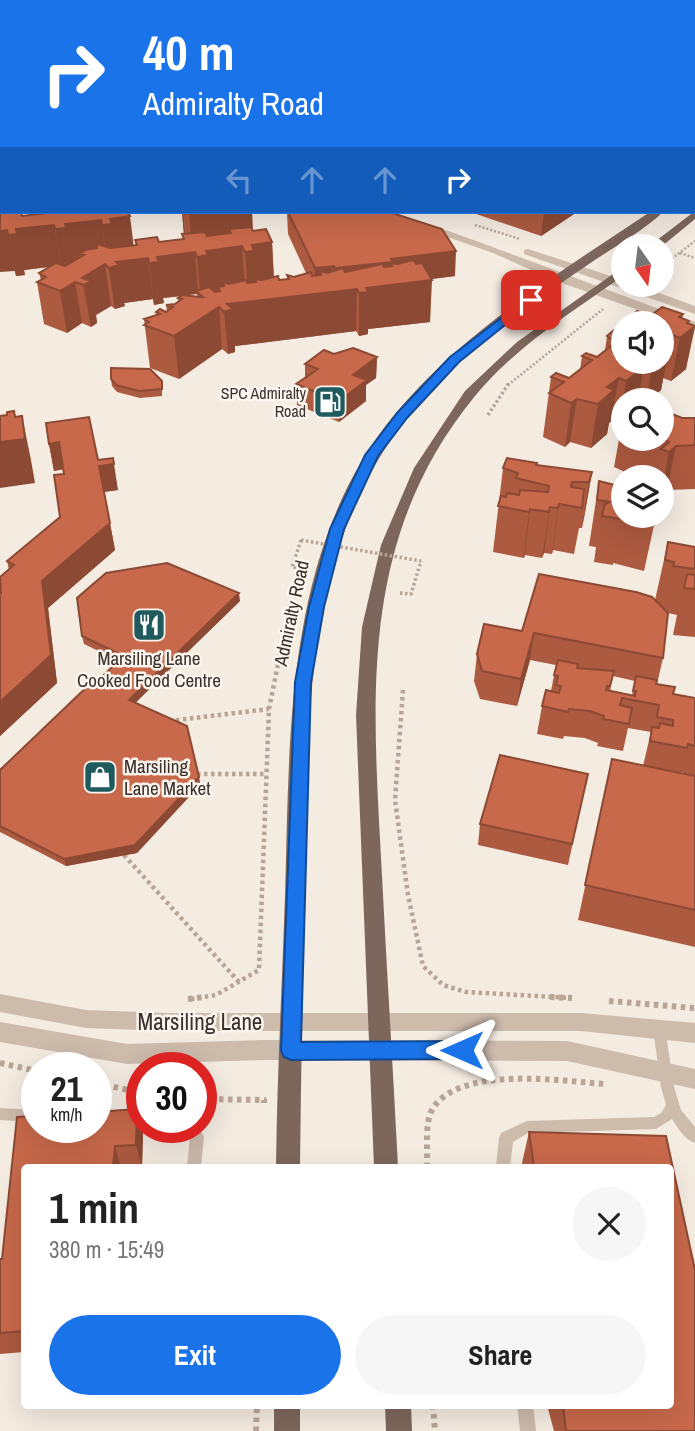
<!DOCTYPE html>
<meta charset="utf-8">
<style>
body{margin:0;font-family:"Archivo Narrow",sans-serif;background:#f6f6f6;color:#222;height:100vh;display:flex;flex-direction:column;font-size:26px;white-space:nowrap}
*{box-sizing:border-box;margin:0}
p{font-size:23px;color:#767676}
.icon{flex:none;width:38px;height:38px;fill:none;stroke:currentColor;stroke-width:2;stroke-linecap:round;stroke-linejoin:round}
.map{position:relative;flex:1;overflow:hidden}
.sheet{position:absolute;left:21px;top:1164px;width:653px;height:245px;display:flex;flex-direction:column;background:#fff;border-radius:7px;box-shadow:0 7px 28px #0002}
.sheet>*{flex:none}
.guide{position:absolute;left:0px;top:0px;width:696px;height:214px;box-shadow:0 7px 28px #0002;background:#1a73e8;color:#fff;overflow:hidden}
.needle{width:46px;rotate:166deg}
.tools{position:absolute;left:611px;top:234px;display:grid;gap:14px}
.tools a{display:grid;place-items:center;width:63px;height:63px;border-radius:50%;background:#fff;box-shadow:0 7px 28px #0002;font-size:35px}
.speed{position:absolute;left:21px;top:1052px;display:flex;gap:14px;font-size:35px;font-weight:700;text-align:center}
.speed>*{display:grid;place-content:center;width:91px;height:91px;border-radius:50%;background:#fff;box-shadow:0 7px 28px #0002;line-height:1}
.speed small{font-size:18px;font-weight:400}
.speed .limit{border:10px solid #d22;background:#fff;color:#111}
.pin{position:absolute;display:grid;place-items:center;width:60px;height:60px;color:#fff;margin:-30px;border-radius:14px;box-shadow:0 4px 10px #0006}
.me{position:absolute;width:77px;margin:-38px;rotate:270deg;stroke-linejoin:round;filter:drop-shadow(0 0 5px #0008)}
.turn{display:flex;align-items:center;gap:24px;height:147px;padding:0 28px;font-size:32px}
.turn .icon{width:91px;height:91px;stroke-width:2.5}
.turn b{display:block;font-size:49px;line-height:60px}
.lanes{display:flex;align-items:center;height:66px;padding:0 28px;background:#0003;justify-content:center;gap:35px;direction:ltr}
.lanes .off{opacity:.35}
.round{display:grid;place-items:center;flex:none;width:74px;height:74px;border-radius:37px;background:#f6f6f6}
.summary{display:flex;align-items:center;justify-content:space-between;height:119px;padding:0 28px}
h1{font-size:42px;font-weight:700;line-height:52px}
.primary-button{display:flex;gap:14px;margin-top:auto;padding:14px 28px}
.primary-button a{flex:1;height:80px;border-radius:42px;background:#1a73e8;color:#fff;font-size:28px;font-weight:700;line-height:80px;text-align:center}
.primary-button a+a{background:#f6f6f6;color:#222}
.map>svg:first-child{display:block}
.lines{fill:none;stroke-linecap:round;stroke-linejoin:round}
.path-far3{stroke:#b9a596;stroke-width:2.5;stroke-dasharray:2 2;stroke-linecap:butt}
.path-far2{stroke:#b9a596;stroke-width:3.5;stroke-dasharray:2.5 2.5;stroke-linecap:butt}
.path-far1{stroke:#b9a596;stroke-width:4.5;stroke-dasharray:3.5 3.5;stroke-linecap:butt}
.path{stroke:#b9a596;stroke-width:6;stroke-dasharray:4.5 4.5;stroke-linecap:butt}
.service{fill:#cdbbac;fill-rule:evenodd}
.minor{fill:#cdbbac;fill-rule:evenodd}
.tertiary{fill:#cdbbac;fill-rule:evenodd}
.primary{fill:#7d675c;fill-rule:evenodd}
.path-bridge{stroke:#b9a596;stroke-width:3.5;stroke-dasharray:2.5 2.5;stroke-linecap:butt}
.wall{fill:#ac5a40;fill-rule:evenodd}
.shaded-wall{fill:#8c4a34;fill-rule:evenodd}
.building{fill:#c8694b;stroke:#8c4a34;stroke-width:2}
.route{fill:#1a73e8;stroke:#114b97;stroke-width:2}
.labels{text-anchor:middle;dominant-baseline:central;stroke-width:5;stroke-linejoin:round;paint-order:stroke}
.far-poi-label{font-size:16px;fill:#3b302b;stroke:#fbf5ee;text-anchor:end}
.street-label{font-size:19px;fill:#3b302b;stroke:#fbf5ee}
.poi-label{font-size:19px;fill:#3b302b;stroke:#fbf5ee}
.near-street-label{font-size:23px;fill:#3b302b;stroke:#fbf5ee}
</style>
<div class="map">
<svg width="695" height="1431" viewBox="0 0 695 1431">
<rect width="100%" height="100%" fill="#f4ebe1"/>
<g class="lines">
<!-- path-far3 -->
<path class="path-far3" d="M475 225 520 239
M680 253 695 258
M662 266 695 241
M508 385 603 309"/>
<!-- path-far2 -->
<path class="path-far2" d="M488 415 509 383
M301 540 292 567 304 569
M400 593 411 594 421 561
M279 656 289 606 299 582"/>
<!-- path-far1 -->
<path class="path-far1" d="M403 690 395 800 408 895 423 966 443 985 466 992 572 998
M169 721 269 709
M197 774H266
M124 855 239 982
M191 999 216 995 259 970 269 709 280 654"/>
<!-- path -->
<path class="path" d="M550 997 572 998
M188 999 204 997
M609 1001 694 1008
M0 1063 37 1071
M96 1083 142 1093
M201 1099 264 1100V1103
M427 1167C428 1150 424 1122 433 1108 462 1065 561 1081 605 1084
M433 1405 435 1431
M256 1431 257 1405"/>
<!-- service -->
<path class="service" d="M659 1022 664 1024 665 1028 674 1087 681 1110 695 1127V1143C684 1139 678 1128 672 1119L656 1129 528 1133 513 1142 510 1167H496L499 1138 501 1133 527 1121 654 1117 661 1113 666 1105 661 1087 653 1028 654 1024Z
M0 1108 37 1110V1122L0 1120Z
M185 1127H199L204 1137 201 1167H187L190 1137Z
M517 1405H533L536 1431H520Z"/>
<!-- minor -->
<path class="minor" d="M0 154H2V161H0Z
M377 212H393C495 246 594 286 695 322V330L556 281 493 253Z
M528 249 623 280V285H637L695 306V314L524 254V250Z
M0 994 86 1010 167 1013H581L695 1023V1043L581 1031H167L86 1028 0 1012Z
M0 1022 127 1044 264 1040 567 1041 695 1069V1089L567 1061 264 1060 127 1064 0 1042Z"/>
<!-- tertiary -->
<path class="tertiary" d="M91 0H110L90 2Z
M140 0H161L138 2Z
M0 16H2V22H0Z"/>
<!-- primary -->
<path class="primary" d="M695 211V219L661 247H648Z
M650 212H663C641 233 610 249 586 266 533 302 480 340 435 386 304 521 308 699 305 874 303 972 301 1069 300 1167H276C277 1077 282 986 285 896 290 732 284 548 395 414 465 330 560 272 650 212Z
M623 267V276C572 312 515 347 475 396 356 541 373 702 382 876 387 973 393 1070 398 1167H374L356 715 362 627 381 545 414 468 465 391 517 342Z
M274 1405H300V1431H274Z
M385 1405H411L412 1431H386Z"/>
<!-- path-bridge -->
<path class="path-bridge" d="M301 540 421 561"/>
</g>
<!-- wall -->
<path class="wall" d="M152 0H390L386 2H152Z
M478 0H573L590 2H479Z
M128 212 133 245H136L135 240 159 242 183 239 182 234H184L182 212H252L253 231 272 242 274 277 279 280 287 279V275L294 277 306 273 288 234 287 212H389L455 276 431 279 430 322 368 329V334L359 336 356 331 235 346V352L228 354 222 349 179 379 150 368 144 319 156 315V312H166L167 311 166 305 175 304 178 302V298L182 296 163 298 164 303 154 305 153 299 124 303 125 306 115 309 111 306 96 315 97 323 91 327 82 323 67 333 44 324 37 282 41 280 39 273 50 267 24 270 25 275 16 276 15 271 22 216 46 213ZM197 294V297L182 295Z
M476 212H577L541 236 476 214Z
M683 314 682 319 689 321 686 369 671 381 663 378 661 390 648 401 638 399 637 401H623V421L619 425 611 421 609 423 607 434 591 448 570 442 565 447 543 437 551 377 569 378 580 370 582 356 597 357 605 351 607 336 614 330 623 362H662V324H631L633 315 650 316Z
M334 354 377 357 376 378 366 385V401L339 422 297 405 296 384 305 378V364Z
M111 379 162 381V396L140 398 117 392 112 386Z
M682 418H695V489L667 490 662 495V478H638L614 467 622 423 623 422V439H662Z
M49 444 98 460 118 490 104 492 115 550 48 608 57 683 0 736V593H1L9 570 7 561 60 517 64 474 63 469 54 471Z
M536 465 592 472 584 518 582 528H579L574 554 553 550 552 554 544 553 542 558 525 555 524 558 493 552 503 468Z
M599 481 656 516 644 571 613 563V565L594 562 596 547 589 546Z
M668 542 695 547V637L673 635 677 615 668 613 663 658 657 684 673 694 695 698V776L681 772 680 773 695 776V947L578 920 612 759 643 766 651 732 628 728 623 751 597 746 598 743 585 738 564 736 563 739 537 734 542 706 551 691 556 665 530 660 517 706 480 699 474 681 477 654 522 631 655 600ZM613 676 635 681 632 695 610 691Z
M240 601 135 703 199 777 200 785 137 853 66 866 0 832V770L119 661 84 644 82 636Z
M588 774 568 865 478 845 480 824Z
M17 1117 143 1133 142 1167H24V1352L0 1354V1259H2Z
M529 1132 666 1136 695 1270V1431H554L547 1405H670V1167H523L522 1163Z"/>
<!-- shaded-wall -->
<path class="shaded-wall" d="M0 0H42L29 2H2V5L0 6Z
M162 0H337V2H162Z
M339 0H390L386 2H339Z
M510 0H551V2H510Z
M0 80H2V117H0Z
M0 164 2 173V212H0Z
M182 212H183L185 235H184Z
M189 212H252L253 243 231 233 229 229 230 246 192 250Z
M544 212H577L541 236Z
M130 216 135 257 148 258 153 299 124 303 125 306 115 309 102 225 110 219Z
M101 220 107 260 99 261 80 251 81 254H79L81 263 62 270 55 229 65 224Z
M54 225 61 265 24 270 25 275 16 276 15 271 0 272V231Z
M272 242 274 284 255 279V292L248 293 245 252 252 245Z
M242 246 245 287 223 282V290L218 287 219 291 200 294 197 257 206 251Z
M456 251 455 276 392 284 432 280 430 322 368 329V334L359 336V293L357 289 356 331 235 346V352L228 354 224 312 227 304 335 291V268L391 259ZM390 263 392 266 390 285Z
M195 252 198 292 196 291 197 294 163 298 164 303 154 305 149 263 157 257Z
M105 264 111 306 96 315 97 323 91 327 82 278Z
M334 266V291L320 271V292L315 293V268Z
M75 282 82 323 67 333 60 291Z
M219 307 222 349 179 379 174 336Z
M689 321 687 333 695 327 686 369 671 381 680 338 687 323Z
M672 335 661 390 648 401H646L653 362H662V343Z
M377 357 376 378 366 385V401L339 422V401L353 375Z
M638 362H645L638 399 637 401H623L626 381 634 365Z
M619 378 611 421 609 423 607 434 591 448 598 404 607 387Z
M577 399 570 442 565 447 571 403Z
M623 401V421L619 425Z
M22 416 31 460 35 483 0 488V442L20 439Z
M59 442 64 469 54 471 49 444Z
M676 446 667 490 662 495V488L669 452Z
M114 464 118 490 103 492 99 466Z
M592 472 584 518 582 528 589 482Z
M559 504 553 550 552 554 558 508Z
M550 507 544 553 542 558 549 512Z
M530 509 525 555 524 558 529 512Z
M110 523 115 550 48 608 57 683 0 736V702L42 581Z
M239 593 240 601 130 708 129 700Z
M534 633 530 660 517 706 521 679Z
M199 777 200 785 137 853 66 866 64 859Z
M137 1109 143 1133 142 1167 136 1145Z
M115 1146 121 1167H113Z"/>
<!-- building -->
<path class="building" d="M493 0H511L513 2H507L505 0 494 1Z
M557 0 589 1 590 2H559Z
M600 0H646L648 2H602Z
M0 67H1L2 70V80H0Z
M0 212H21L22 216 46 213V212H128L130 216 110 219 112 224 102 225 101 220 65 224 66 228 55 229 54 225 16 229 17 234 8 235 7 230 0 231Z
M288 212H389L442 229 456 251 391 259 393 262 335 268 334 266 315 268Z
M251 227 253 231 266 229 272 242 252 245 254 251 245 252 242 246 206 251 208 255 197 257 195 252 157 257 159 262 149 263 148 258 116 262 119 265 109 268 105 264 82 278 91 281 84 285 75 282 60 291 37 282 46 277 39 273 56 263 65 266 84 255 79 254 83 252 80 251 97 248V244L110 248 137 245 135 240 157 237 159 242 184 239 182 234 205 232 207 236 231 233 229 229Z
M413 260 416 264 422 263 432 280 366 288 369 292 359 293 357 289 227 304 233 309 224 312 219 307 174 336 144 325 149 322 144 319 160 314 156 312 160 309 166 312 173 307 166 305 175 304 182 299 178 298 182 295 200 297H203L196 291 209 287 215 292 220 291 218 287 224 286 223 282 229 284 246 280 247 283 256 282 255 279 262 280 278 276 279 280 289 279 287 275 294 277 311 272 312 276 321 275 320 271 327 273 343 268 345 272 382 264 384 267 392 266 390 263 398 264Z
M662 307 683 314 679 317 689 321 687 323 695 326 680 338 672 335 662 343V324H640L646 319 633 315 637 311 650 316Z
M614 330 623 332V362H638L634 365 643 368 626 381 619 378 607 387 614 390 598 404 577 399 571 403 549 393 564 382 551 377 556 373 569 378 592 360 582 356 586 353 597 357 616 342 607 336Z
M662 344 669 347 662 353Z
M353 348 377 357 353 375 367 380 339 401 296 384 318 369 305 364 324 350 334 354Z
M111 368 150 369 162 381V389L139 391 116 385 111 379Z
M662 410 682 418H695V445L676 446 669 452 661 449 669 442 661 439Z
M14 411 15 417 22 416 25 439 0 442V416L7 415V412Z
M89 417 98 460 113 458 114 464 99 466 110 523 42 581 51 655 0 702V593H1L0 577 14 565 7 561 60 517 54 475 64 474 59 442 49 444 46 423Z
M507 458 537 463 536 465 592 472 589 482H572L571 487 584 489 582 508 559 504 558 508 550 507 549 512 530 509 529 512 498 506 501 496 506 497 507 493 519 495 520 490 548 492 549 486 516 478 518 473 503 468Z
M599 481 623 487V516H656L654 525 622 517 621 519 602 516 605 504 610 502 597 500Z
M668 542 695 547V569L673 566 674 562 665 560Z
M167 563 239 593 129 700 187 726 199 777 135 845 64 859 0 826V770L91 683 94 684 124 656 82 636 77 598 106 573Z
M539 574 636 592 652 597 668 613 663 658 534 633 521 679 482 671 477 654 484 624 522 631Z
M687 574 695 575V589L684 588Z
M558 660 578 664 577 668 614 671 610 686H607L606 690 635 696 636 691H633L636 676 657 680 656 684 675 687 673 694 695 698V746L688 744 687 748 650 741 652 727 659 728 660 723 673 726V720L657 717 659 705 622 698 620 705 632 708 629 724 603 719 604 716 590 711 569 709 568 712 542 706 546 690 559 693 561 686 556 685 558 676 554 675Z
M500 755 588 774 572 844 480 824Z
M612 759 695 776V910L585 885Z
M137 1109 136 1145 115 1146 113 1167H24V1331L0 1333V1259H2L17 1117 37 1116V1127H96V1112Z
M529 1132 666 1136 695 1270V1431H566L563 1405H670V1167H534Z"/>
<!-- route -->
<path class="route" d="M527 298 536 300 459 362 407 418 378 456 344 529 324 607 311 682 301 1042 462 1041 469 1044 472 1050 469 1057 462 1059 291 1060 284 1057 281 1051 295 682 309 607 330 529 365 455 398 412 450 357Z"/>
<!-- icons -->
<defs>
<symbol id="fuel-square" viewBox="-11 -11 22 22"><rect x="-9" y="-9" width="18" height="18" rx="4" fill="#1f5a5e" stroke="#fbf5ee"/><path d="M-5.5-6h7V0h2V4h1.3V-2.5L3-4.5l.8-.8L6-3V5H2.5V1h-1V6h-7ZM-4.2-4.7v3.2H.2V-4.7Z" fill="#fff"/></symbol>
<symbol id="restaurant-square" viewBox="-11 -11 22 22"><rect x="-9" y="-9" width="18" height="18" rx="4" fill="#1f5a5e" stroke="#fbf5ee"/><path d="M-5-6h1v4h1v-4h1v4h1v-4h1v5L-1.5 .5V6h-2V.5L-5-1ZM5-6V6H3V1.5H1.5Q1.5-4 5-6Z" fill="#fff"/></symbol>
<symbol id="shop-square" viewBox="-11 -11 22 22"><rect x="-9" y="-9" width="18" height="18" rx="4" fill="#1f5a5e" stroke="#fbf5ee"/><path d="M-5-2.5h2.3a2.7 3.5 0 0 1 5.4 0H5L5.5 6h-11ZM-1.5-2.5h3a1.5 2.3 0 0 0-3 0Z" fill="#fff"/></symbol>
</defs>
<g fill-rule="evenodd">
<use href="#fuel-square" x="311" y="383" width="38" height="38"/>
<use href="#restaurant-square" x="130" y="606" width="38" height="38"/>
<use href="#shop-square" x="81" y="758" width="38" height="38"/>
</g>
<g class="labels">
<!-- far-poi labels -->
<g class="far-poi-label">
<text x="306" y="393">SPC Admiralty<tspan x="306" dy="18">Road</tspan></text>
</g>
<!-- street labels -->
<g class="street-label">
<text transform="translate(291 613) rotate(-78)">Admiralty Road</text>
</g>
<!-- poi labels -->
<g class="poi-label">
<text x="149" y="658">Marsiling Lane<tspan x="149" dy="22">Cooked Food Centre</tspan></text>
<text x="124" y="766" text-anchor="start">Marsiling<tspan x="124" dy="22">Lane Market</tspan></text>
</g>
<!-- near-street labels -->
<g class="near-street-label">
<text x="200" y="1021">Marsiling Lane</text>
</g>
</g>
</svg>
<div class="tools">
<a><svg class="needle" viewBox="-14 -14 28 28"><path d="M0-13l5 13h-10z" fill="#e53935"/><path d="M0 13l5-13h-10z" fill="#767676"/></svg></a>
<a><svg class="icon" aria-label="sound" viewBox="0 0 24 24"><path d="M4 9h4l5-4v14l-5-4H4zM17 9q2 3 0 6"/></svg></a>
<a><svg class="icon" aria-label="search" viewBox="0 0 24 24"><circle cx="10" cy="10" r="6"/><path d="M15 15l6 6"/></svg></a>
<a><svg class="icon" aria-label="layers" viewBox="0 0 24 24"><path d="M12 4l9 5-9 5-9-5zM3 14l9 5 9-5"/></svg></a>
</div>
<div class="speed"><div>21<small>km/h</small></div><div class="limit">30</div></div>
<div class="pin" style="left:531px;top:300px;background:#d93025"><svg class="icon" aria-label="arrive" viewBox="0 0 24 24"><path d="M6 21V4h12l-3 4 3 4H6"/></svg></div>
<svg class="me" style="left:462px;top:1050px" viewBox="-20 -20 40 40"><path d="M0-17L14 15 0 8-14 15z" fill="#1a73e8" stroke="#fff" stroke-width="4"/></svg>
<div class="guide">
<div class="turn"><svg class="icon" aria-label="right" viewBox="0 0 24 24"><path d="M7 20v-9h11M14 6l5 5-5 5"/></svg><div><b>40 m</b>Admiralty Road</div></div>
<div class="lanes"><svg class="icon off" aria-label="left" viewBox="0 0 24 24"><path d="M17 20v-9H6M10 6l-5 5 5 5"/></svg><svg class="icon off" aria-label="ahead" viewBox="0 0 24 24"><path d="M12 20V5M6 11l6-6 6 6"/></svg><svg class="icon off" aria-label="ahead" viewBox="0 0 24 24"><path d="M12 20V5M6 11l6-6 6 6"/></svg><svg class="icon" aria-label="right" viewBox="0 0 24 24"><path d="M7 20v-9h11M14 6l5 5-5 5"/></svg></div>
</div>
<section class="sheet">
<div class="summary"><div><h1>1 min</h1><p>380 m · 15:49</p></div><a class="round"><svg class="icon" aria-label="close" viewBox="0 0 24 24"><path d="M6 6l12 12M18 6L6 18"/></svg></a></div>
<div class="primary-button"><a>Exit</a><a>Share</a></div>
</section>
</div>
